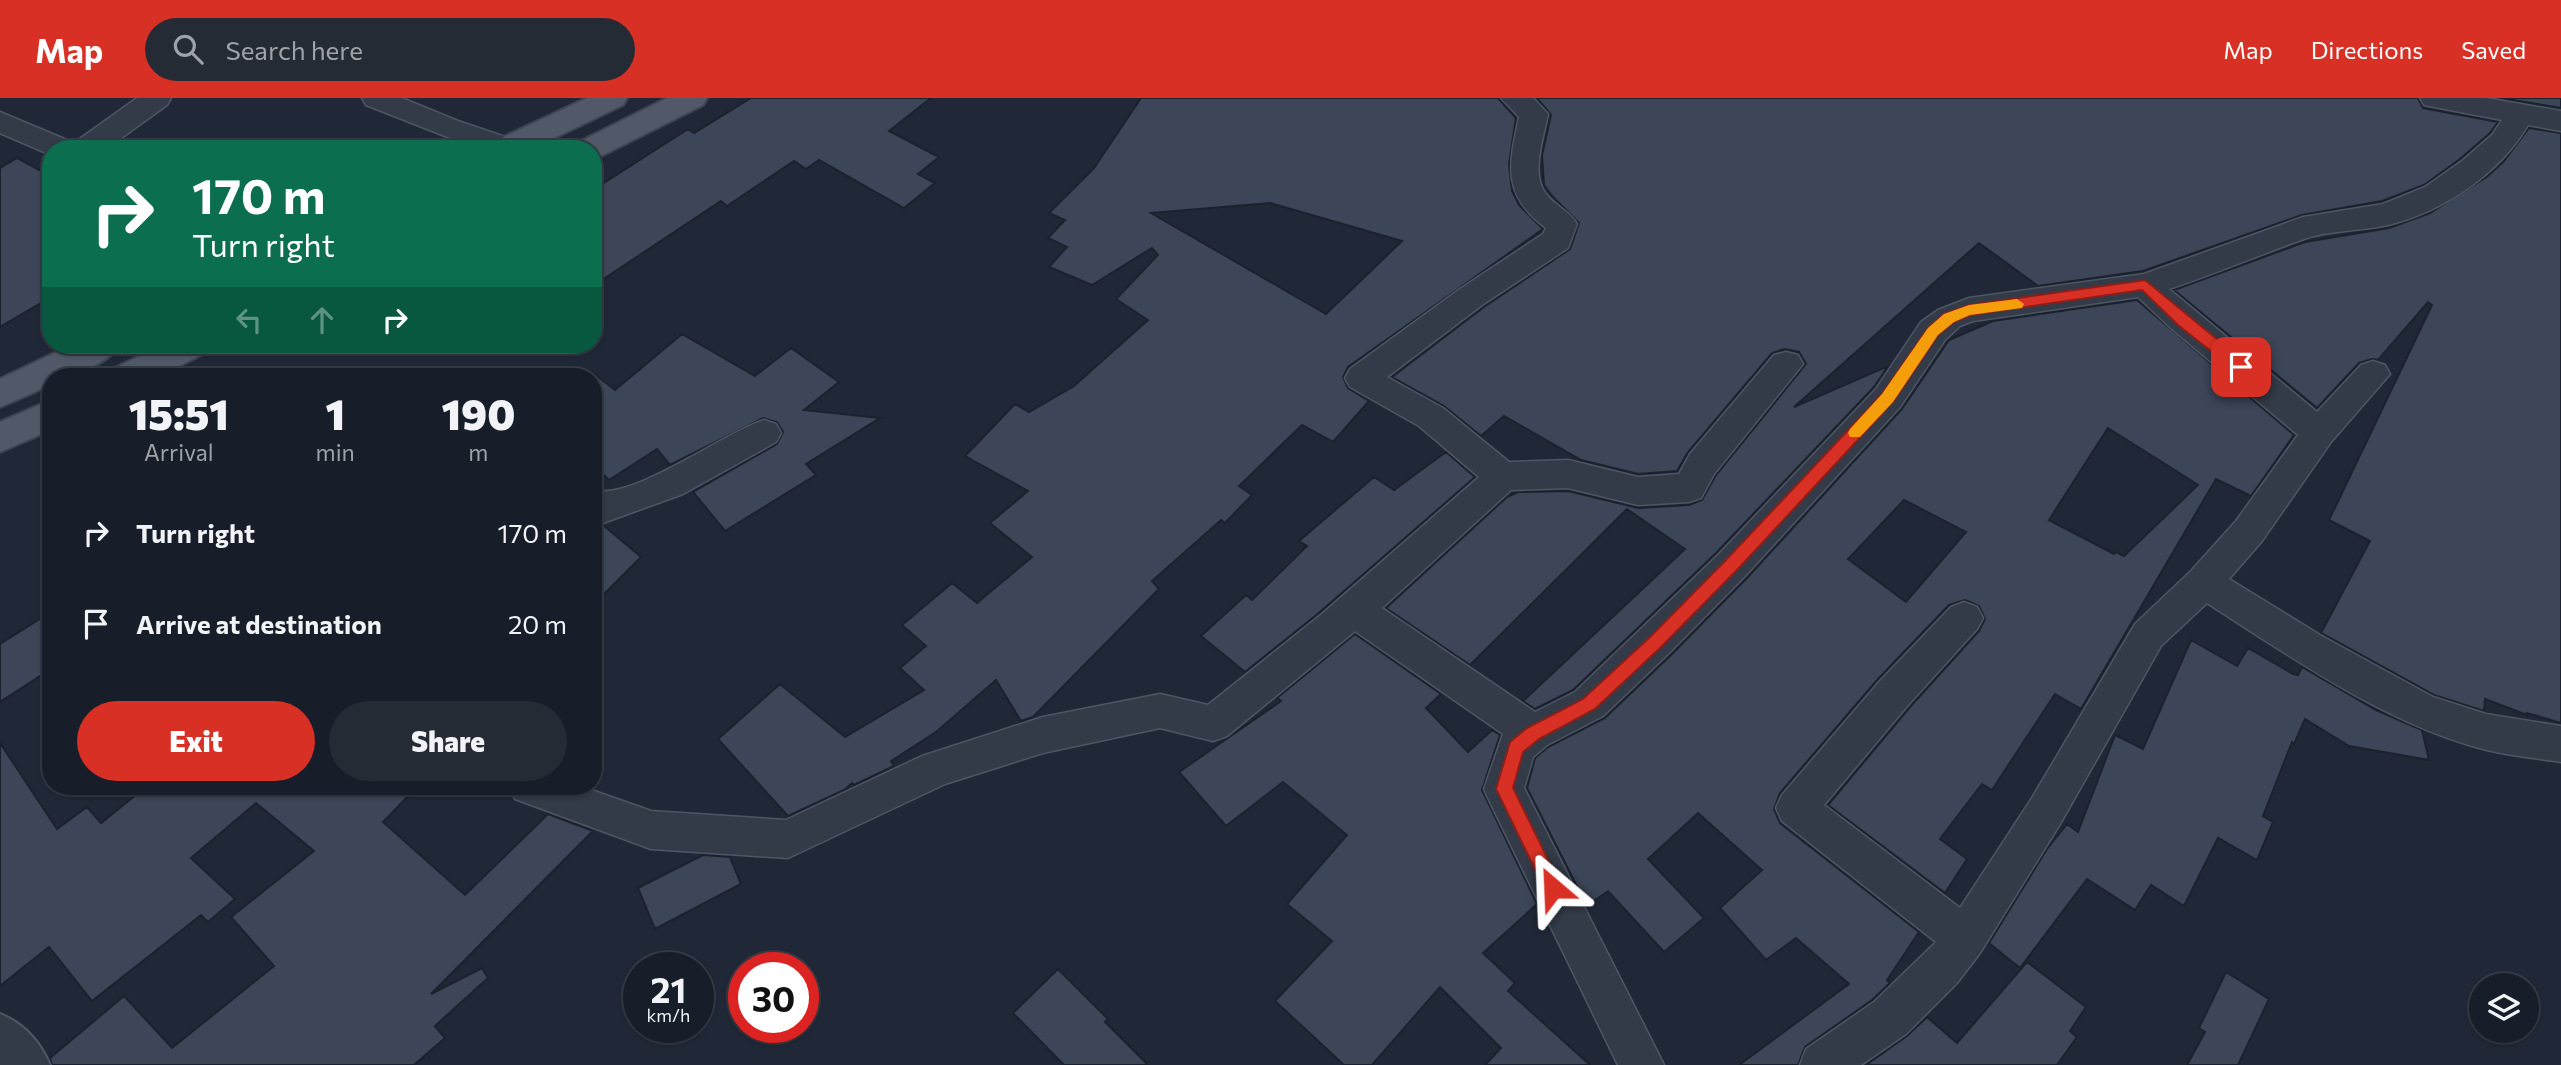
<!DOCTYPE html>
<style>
body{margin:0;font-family:Commissioner,sans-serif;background:#252b35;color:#f1f3f6;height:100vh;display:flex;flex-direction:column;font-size:26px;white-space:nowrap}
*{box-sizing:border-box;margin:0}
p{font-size:23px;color:#9fa2a8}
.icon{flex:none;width:38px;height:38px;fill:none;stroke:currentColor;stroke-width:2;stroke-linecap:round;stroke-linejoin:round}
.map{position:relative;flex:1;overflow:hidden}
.sheet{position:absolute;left:42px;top:270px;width:560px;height:427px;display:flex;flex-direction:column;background:#181e29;border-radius:28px;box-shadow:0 2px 5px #0004,0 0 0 2px #363c46}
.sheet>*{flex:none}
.banner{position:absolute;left:42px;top:42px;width:560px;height:214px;border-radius:28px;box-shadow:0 2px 5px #0004,0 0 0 2px #363c46;background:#0b6e4f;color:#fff;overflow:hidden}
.buttons{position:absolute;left:2469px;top:875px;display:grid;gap:14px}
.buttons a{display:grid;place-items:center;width:70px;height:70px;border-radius:50%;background:#181e29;box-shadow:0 2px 5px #0004,0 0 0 2px #363c46;font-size:35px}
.speed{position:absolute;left:623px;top:854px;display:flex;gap:14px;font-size:35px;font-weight:700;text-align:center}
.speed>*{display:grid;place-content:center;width:91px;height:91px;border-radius:50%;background:#181e29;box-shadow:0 2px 5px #0004,0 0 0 2px #363c46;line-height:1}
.speed small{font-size:18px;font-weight:400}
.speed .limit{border:10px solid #d22;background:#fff;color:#111}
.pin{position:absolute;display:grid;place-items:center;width:60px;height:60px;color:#fff;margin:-30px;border-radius:14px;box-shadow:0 4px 10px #0006}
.me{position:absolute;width:77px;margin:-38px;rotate:334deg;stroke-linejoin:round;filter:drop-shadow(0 0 5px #0008)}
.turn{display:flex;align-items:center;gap:24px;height:147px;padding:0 35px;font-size:32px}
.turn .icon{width:91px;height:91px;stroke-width:2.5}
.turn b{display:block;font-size:49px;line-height:60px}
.lanes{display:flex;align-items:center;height:66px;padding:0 35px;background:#0003;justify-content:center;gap:35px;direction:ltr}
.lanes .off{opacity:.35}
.eta{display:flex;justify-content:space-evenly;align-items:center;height:119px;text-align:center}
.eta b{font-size:42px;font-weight:800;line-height:49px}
.cta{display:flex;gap:14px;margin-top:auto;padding:14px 35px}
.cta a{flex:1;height:80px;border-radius:42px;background:#d93025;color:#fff;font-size:28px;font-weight:800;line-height:80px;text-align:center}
.cta a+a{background:#252b35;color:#f1f3f6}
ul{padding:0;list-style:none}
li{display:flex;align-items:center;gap:21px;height:91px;padding:0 35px}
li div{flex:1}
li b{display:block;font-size:26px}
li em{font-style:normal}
header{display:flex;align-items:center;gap:42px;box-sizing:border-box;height:98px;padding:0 35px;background:#d93025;color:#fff}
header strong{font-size:33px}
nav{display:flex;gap:38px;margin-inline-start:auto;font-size:24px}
.search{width:490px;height:63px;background:#252b35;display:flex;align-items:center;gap:18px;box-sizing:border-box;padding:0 24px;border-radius:38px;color:#9fa2a8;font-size:26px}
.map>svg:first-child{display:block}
.building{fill:#3c4658;stroke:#1b222e;stroke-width:2;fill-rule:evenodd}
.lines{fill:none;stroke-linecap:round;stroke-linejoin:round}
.minor-casing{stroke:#4e5563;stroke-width:3}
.tertiary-casing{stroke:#4e5563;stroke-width:4}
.primary-casing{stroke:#3d4452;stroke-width:4}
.minor{fill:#333b48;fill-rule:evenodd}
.tertiary{fill:#333b48;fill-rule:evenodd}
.primary{fill:#515968;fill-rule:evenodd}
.route{fill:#d93025;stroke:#8d1f18;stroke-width:2}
.slow{fill:#f59e0b}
</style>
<header>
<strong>Map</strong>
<div class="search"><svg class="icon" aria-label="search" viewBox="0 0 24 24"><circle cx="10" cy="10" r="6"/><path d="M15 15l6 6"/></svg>Search here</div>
<nav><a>Map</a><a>Directions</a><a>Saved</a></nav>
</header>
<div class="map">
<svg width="2561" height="967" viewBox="0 0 2561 967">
<rect width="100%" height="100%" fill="#202837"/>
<!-- building -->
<path class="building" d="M751 0H931L889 33 939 59 918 76 935 85 904 110 819 62 806 71 794 63 727 108 721 103 593 188V92L688 31 694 35Z
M1141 0H1498L1516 20 1509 66 1512 93 1519 107 1543 131 1348 269 1343 279 1348 290 1369 303 1333 344 1302 327 1239 388 1252 397 1225 425 1221 422 1152 483 1159 491 1033 619 1021 623 996 582 936 634 891 663 894 668 854 687 852 685 844 692 788 718 718 641 780 586 845 639 924 592 900 570 926 548 902 527 952 485 977 505 1032 459 990 425 1028 393 965 358 1015 306 1029 314 1074 288 1148 222 1116 201 1158 157 1152 150 1092 187 1049 169 1067 149 1048 140 1065 122 1049 115 1094 70ZM1270 105 1402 143 1326 216 1151 115Z
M1537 0H2418L2423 10 2498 24 2490 35 2460 61 2424 87 2382 103 2302 117 2143 173 2038 188 1979 145 1794 309 1888 268 1874 289 1717 454 1573 592 1535 611 1523 603 1685 451 1627 411 1470 567 1386 510 1507 399 1518 394 1568 393 1638 410 1689 407 1702 402 1716 377 1806 266 1799 254 1785 251 1772 255 1688 354 1677 373 1638 376 1581 362 1504 318 1481 338 1444 308 1392 279 1484 209 1570 151 1579 125 1552 98 1544 87 1542 57 1551 17Z
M2501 0H2561V10Z
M2529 30 2561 35V625L2527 615V617L2485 601 2484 613 2434 597 2321 535 2370 443 2329 422 2432 207 2428 204 2378 262 2372 261 2359 265 2317 310 2174 192 2305 144 2389 130 2430 115 2488 78 2504 63Z
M17 60 51 78V199L0 229V70Z
M2137 202 2294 337 2251 398 2216 381 2081 611 2055 596 1992 692 1982 686 1940 741 1967 761 1945 795 1828 707 1910 609 1979 533 1985 521 1979 508 1965 502 1949 507 1878 581 1780 695 1774 711 1780 725 1919 834 1887 882 1890 885 1872 902 1805 949 1798 967H1739L1849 886 1796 840 1766 862 1720 810 1762 772 1698 715 1648 761 1704 820 1664 854 1608 793 1587 808 1527 690 1535 660 1548 649 1605 620 1670 558 1747 480 1902 311 1949 242 1993 223ZM2108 330 2198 387 2124 458 2116 454 2114 456 2049 422ZM1904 402 1966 434 1906 504 1848 461Z
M682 236 755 278 791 250 839 284 804 312 880 320 806 366 816 377 725 433 693 394 777 346 783 334 777 324 763 320 670 367 657 351 609 382 593 366V275L615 292Z
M1446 354 1475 379 1320 514 1245 574 1201 538 1246 497 1252 502 1307 448 1299 443 1374 379 1394 392Z
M593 425 603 427 641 459 593 507Z
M51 514V571L0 604V546Z
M1355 536 1441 596 1426 610 1468 654 1492 632 1500 637 1482 692 1537 806 1483 855 1515 885 1508 893 1590 967H1485L1501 950 1440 889 1372 967H1344L1275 903 1332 843 1287 806 1347 737 1283 684 1226 728 1179 674 1281 603 1277 600Z
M2191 542 2237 568 2248 550 2293 576 2298 577 2302 569 2376 612 2422 632 2429 662 2349 648 2305 621 2294 646 2292 644 2263 718 2273 724 2257 762 2218 740 2184 808 2151 787 2135 812 2087 781 2020 870 1989 845 2047 751 2067 726 2078 734 2115 637 2143 651Z
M0 645 57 731 87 709 101 725 147 688H418L383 724 465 797 548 716 593 733 431 896 482 870 488 880 435 928 445 940 414 967H52L50 960 124 898 172 950 274 868 231 819 314 753 256 705 191 760 235 801 208 824 201 817 92 903 49 849 0 888Z
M703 757 730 759 741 786 655 831 638 790Z
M2027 864 2086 909 2070 933 2077 939 2057 967H1866L1907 938 1927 919 1957 945Z
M1058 871 1108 921 1105 924 1148 967H1064L1013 915Z
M2226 874 2269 901 2238 967H2187L2205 934 2199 930Z"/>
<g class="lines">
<defs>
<path id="minor" d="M137 0H171L167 7 106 51H51V57L0 35V14L74 45Z
M362 0H402L458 23 520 44 525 51H478L366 7Z
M1501 0H1533L1548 16C1544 38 1530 76 1546 96 1555 108 1570 113 1577 126L1568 150 1482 207 1387 279 1443 310 1509 364 1568 362 1638 379 1679 376 1690 356 1774 257 1786 254 1798 257 1803 266 1714 376 1701 400 1689 404 1638 407 1568 390 1511 392 1382 510 1535 614 1575 594 1719 456 1876 291 1921 224 1938 212 1969 200 2144 176 2303 119 2383 106 2425 89 2462 63 2492 37 2502 22 2434 9 2424 7 2420 0H2486L2561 13V33L2528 27C2500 75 2443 114 2388 127 2361 133 2331 132 2304 141 2259 157 2215 176 2169 191L2317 314 2361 267 2373 263 2385 267 2390 276 2331 344 2262 443 2229 481 2320 537 2433 599 2486 616 2561 628V664C2536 660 2511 658 2487 652 2389 628 2291 559 2207 505L2161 548 2060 726 1980 855 1957 885 1906 936 1861 967H1800L1806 951 1874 904 1936 844 1782 723 1776 710 1782 697 1880 583 1951 509 1964 504 1977 509 1983 520 1977 531 1908 607 1824 707 1960 810 2032 700 2135 526 2191 473 2236 423 2298 337 2172 231 2138 199 1973 223 1960 228 1945 242 1900 309 1745 478 1668 556 1603 618 1547 647 1533 659 1524 690 1664 967H1618L1490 704 1484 691 1503 636 1355 533 1227 638 1213 643 1160 630 1043 655 945 686 788 760 651 751 515 701 509 688H580L651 713 786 722 922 658 1043 619 1160 596 1208 607 1322 516 1479 379 1419 328 1350 289 1345 280 1350 271 1460 191 1543 136 1546 130C1501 97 1509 66 1519 19Z
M764 322 776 326 781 335 776 344 683 396 603 425 593 422V392C631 404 723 335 764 322Z"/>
<path id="tertiary" d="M0 916C23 925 40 944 50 967H0Z"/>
<path id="primary" d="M587 0H627L623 7 531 51H489L493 44Z
M667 0H707L703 7 601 58 593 60V51H575L579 44Z
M71 247H119C108 267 72 278 51 278V287L0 309V281Z
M161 247H208L203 256 159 278H112L117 269Z
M51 302V332L0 354V324Z"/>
</defs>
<!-- minor casing -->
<use href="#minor" class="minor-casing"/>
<!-- tertiary casing -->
<use href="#tertiary" class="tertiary-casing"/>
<!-- primary casing -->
<use href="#primary" class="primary-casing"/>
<!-- minor -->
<use href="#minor" class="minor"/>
<!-- tertiary -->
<use href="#tertiary" class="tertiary"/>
<!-- primary -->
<use href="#primary" class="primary"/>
</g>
<!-- route -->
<path class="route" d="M2145 182 2246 265 2248 269 2246 273H2236L2178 227 2142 192 1971 217 1954 224 1938 237 1893 304 1737 472 1661 549 1595 611 1539 641 1523 654 1513 690 1562 790 1560 796 1553 799 1547 796 1496 691 1510 644 1527 630 1583 601 1650 539 1726 462 1882 296 1928 230 1944 216 1969 207Z"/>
<!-- slow -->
<path class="slow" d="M2017 201 2024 206 2022 210 1970 217 1954 224 1938 237 1893 304 1860 339H1850L1848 335 1850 331 1882 296 1928 230 1944 216 1969 207Z"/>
</svg>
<div class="buttons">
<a><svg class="icon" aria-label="layers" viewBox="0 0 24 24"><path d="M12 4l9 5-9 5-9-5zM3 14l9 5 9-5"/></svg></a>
</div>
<div class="speed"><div>21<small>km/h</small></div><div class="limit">30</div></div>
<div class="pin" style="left:2241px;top:269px;background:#d93025"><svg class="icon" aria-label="arrive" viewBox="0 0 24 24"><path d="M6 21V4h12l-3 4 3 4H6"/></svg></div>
<svg class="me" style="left:1553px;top:790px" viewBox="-20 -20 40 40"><path d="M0-17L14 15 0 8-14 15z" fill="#d93025" stroke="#fff" stroke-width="4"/></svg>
<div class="banner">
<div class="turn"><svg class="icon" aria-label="right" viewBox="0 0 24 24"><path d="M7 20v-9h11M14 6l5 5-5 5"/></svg><div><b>170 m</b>Turn right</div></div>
<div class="lanes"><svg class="icon off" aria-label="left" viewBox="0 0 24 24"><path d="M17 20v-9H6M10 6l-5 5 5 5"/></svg><svg class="icon off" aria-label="ahead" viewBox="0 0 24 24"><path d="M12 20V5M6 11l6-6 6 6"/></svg><svg class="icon" aria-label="right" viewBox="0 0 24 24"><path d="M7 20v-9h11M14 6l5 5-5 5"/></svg></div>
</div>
<section class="sheet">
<div class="eta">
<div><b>15:51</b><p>Arrival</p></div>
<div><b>1</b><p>min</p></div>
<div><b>190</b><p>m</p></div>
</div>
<ul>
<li><svg class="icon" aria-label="right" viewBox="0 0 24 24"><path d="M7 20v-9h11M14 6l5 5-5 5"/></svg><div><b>Turn right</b></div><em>170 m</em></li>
<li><svg class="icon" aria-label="arrive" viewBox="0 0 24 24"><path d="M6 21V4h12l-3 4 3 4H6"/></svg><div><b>Arrive at destination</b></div><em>20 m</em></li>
</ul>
<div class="cta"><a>Exit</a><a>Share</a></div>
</section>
</div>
